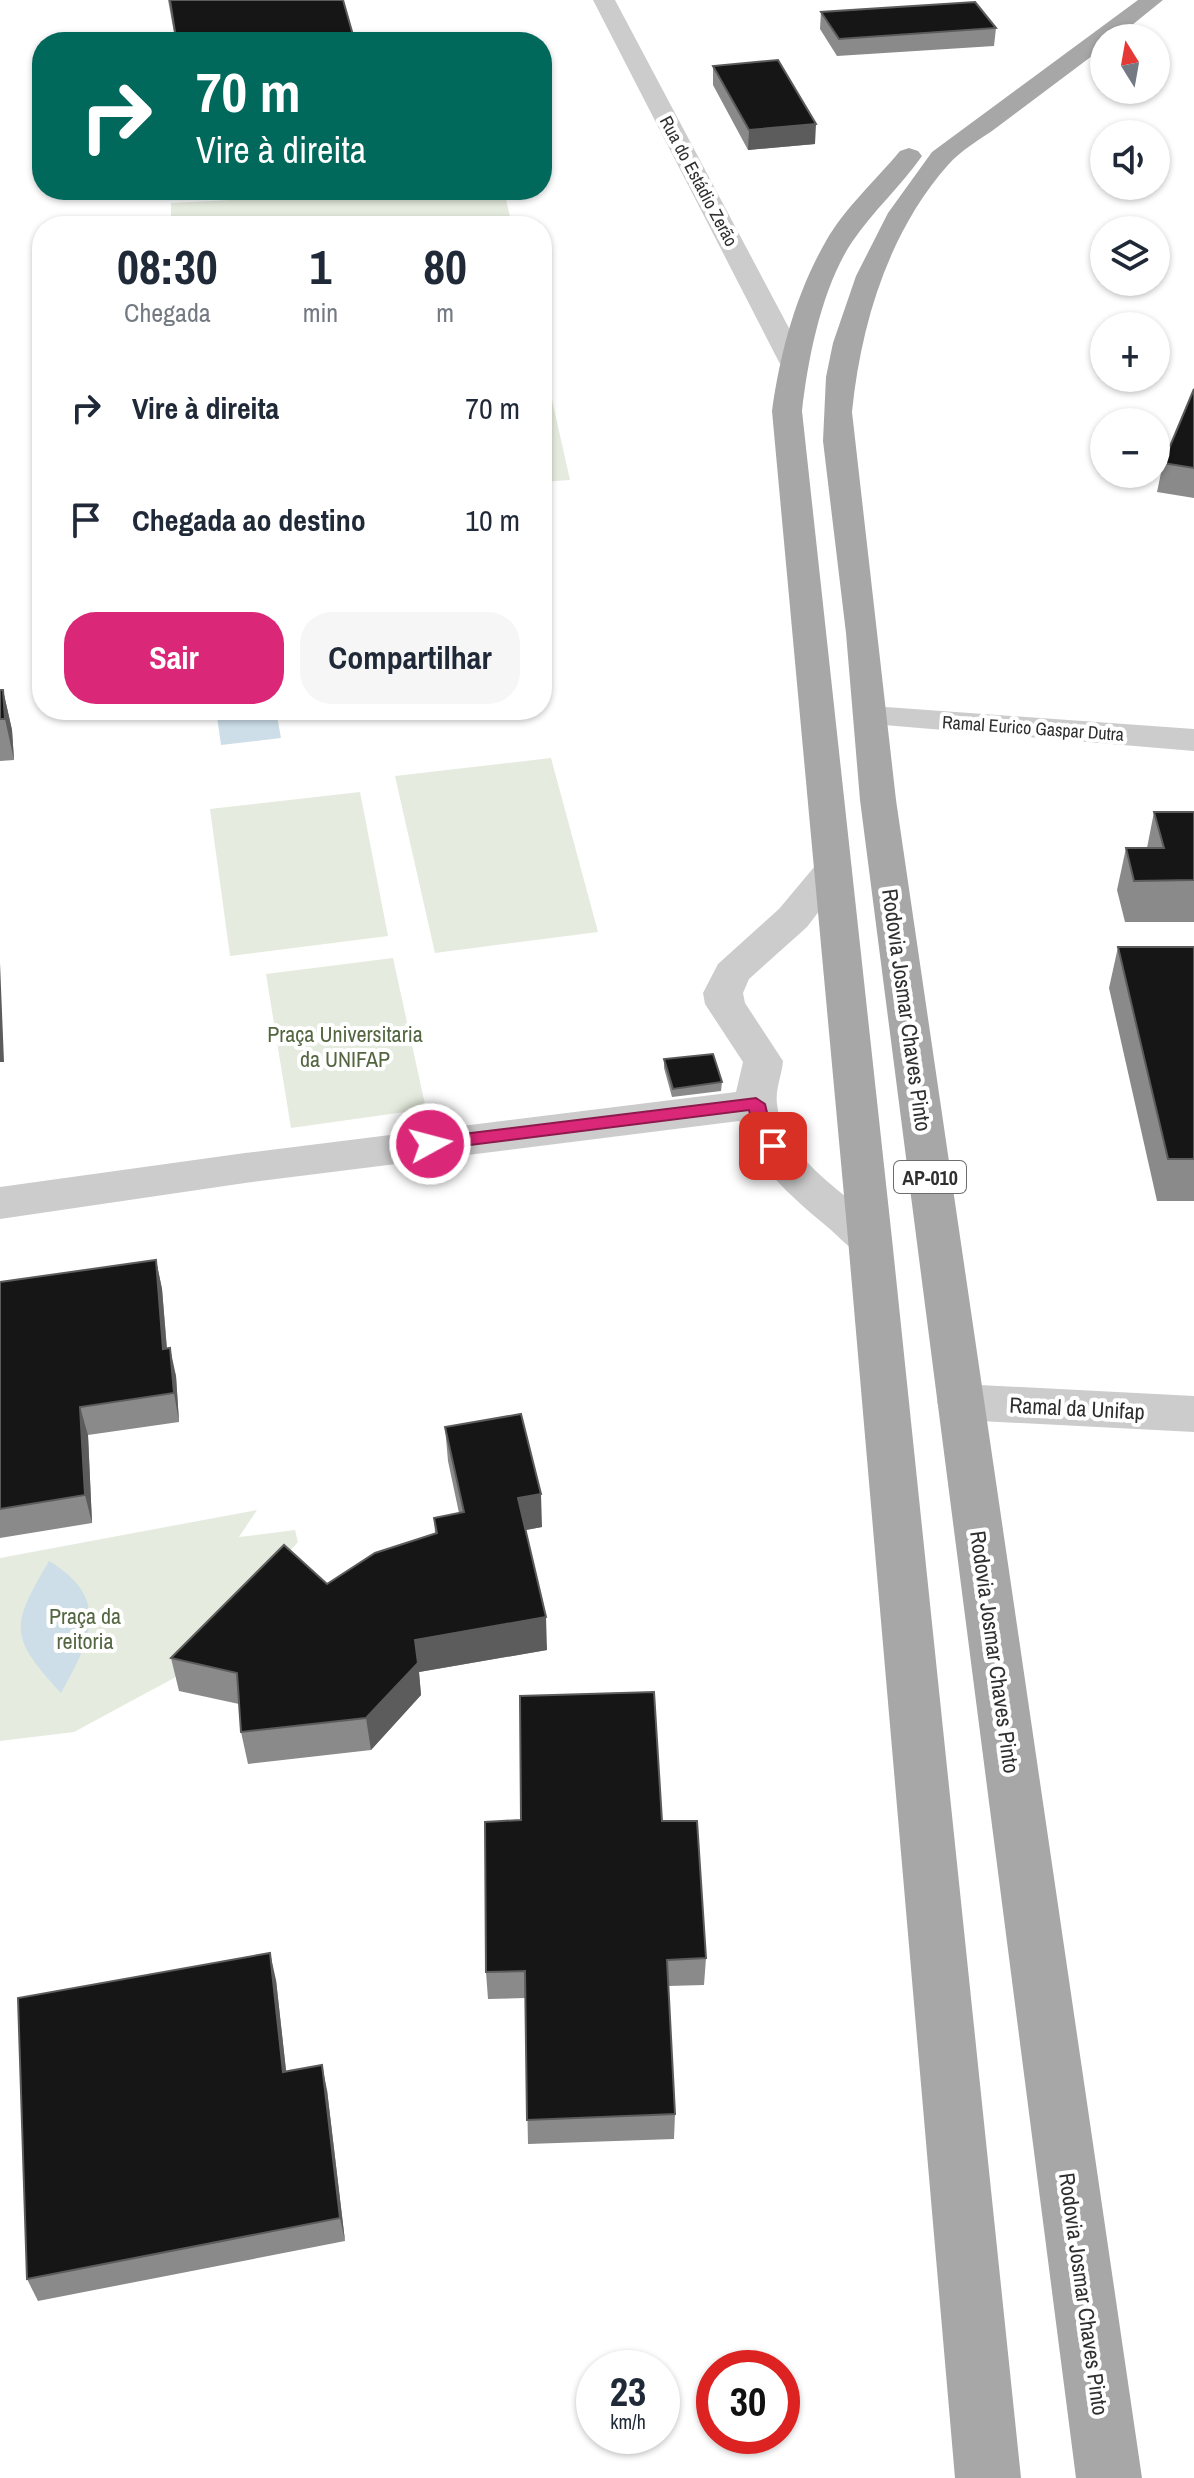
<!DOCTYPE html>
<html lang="pt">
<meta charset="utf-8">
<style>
body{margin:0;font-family:"Archivo Narrow",sans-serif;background:#f6f6f7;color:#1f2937;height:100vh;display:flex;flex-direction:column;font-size:30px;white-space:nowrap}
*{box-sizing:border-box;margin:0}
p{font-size:26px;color:#747a83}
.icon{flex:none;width:44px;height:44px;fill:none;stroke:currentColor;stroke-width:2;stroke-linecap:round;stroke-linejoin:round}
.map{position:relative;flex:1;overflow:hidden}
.panel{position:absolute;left:32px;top:216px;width:520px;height:504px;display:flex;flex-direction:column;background:#fff;border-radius:32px;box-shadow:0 2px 6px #0004}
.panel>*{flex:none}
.top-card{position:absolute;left:32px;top:32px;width:520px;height:168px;border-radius:32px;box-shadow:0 2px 6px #0004;background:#00695c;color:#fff;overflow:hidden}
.needle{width:52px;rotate:349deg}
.buttons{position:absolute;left:1090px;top:24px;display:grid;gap:16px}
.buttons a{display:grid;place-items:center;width:80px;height:80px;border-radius:50%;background:#fff;box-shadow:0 2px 6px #0004;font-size:40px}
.speed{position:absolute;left:576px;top:2350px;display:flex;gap:16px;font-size:40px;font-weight:700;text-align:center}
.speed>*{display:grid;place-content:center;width:104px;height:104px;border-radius:50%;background:#fff;box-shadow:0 2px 6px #0004;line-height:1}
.speed small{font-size:20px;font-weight:400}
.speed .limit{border:12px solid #d22;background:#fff;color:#111}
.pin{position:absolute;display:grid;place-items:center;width:68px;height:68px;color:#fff;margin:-34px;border-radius:16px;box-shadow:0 4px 12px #0006}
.me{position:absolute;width:88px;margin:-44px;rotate:83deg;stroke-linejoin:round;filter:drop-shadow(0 0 6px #0008)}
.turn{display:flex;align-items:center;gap:28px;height:168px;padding:0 32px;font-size:36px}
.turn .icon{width:104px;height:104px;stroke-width:2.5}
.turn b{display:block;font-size:56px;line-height:68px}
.eta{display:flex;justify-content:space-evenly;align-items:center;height:136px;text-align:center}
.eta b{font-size:48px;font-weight:800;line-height:56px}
.primary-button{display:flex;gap:16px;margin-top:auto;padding:16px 32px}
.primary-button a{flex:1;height:92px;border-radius:32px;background:#db2777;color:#fff;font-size:32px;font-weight:800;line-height:92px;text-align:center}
.primary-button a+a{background:#f6f6f7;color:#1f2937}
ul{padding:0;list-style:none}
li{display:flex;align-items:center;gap:24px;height:112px;padding:0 32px}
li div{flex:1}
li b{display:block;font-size:30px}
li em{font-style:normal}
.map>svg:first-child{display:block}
.green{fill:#e5ebde}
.water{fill:#cddee8}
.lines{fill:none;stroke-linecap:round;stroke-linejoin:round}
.minor{fill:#ccc;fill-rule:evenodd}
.major{fill:#a7a7a7;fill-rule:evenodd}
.wall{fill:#8a8a8a}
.shaded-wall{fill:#5c5c5c}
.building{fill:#161616;stroke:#5c5c5c;stroke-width:2}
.route{fill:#db2777;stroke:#8e194d;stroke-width:2}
.labels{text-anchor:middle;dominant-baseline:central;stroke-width:8;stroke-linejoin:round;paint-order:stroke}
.far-street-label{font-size:18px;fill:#2f2f2f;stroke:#fff}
.shield{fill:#fff;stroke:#6d6d6d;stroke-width:2}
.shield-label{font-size:20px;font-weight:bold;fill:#2f2f2f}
.street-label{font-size:22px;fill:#2f2f2f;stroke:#fff}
.park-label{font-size:22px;fill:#546641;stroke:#fff}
</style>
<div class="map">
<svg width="1194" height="2478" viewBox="0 0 1194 2478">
<rect width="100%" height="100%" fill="#fff"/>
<!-- green -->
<path class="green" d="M429 190H504L512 226H171V203Z
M542 355 570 480 542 482Z
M551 758 598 932 435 953 395 776Z
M360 792 388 936 230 956 210 809Z
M393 958 426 1109 291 1128 266 974Z
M257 1510 239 1537 295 1530 298 1542 174 1678 74 1732 0 1741V1558Z"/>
<!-- water -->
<path class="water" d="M216 710H276L281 738 221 745Z
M49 1561C113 1599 89 1642 61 1693 8 1636 11 1626 49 1561Z"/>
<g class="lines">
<!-- minor -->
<path class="minor" d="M593 0H615L807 362 803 368 793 371 783 368 779 362Z
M872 706 1194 729V751L860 723 855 716 860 709Z
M833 856 846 860 852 868 807 927 749 979 743 993 745 1003 783 1061C782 1075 775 1090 777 1104 783 1158 848 1196 886 1228L892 1239 886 1250C875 1254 866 1256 855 1251 847 1246 839 1237 831 1230 795 1200 755 1167 739 1121L245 1183 0 1219V1187L245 1153 736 1092 743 1062 705 1004 703 993 718 964 779 909 820 860Z
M960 1384 1194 1396V1432L960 1420 943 1415 937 1402 943 1389Z"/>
<!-- major -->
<path class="major" d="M1138 0H1163L1116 38H1104V47C1068 74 1032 101 996 128 981 139 961 150 948 165 888 233 861 324 852 412L896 800 1142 2478H1076L860 800 846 633 823 441 826 377 833 343 856 276 888 213 932 152Z
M909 148 918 151 922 156C901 186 873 211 852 242 822 287 808 358 802 411L892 1239 1021 2478H955L848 1239 772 411C780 353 796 293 826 241 844 209 876 180 900 151Z"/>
</g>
<!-- wall -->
<path class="wall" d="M168 0H343L175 38Z
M821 12 996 28 994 46 837 56 820 29Z
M713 66 815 144 748 150 713 85Z
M1194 389V498L1157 492 1163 463Z
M0 690H3L12 730 14 760 0 761Z
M1154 812H1194V922H1125L1117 890 1126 848H1147Z
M1118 947H1194V1201H1157L1109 988Z
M664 1059 722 1082 721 1091 672 1097 664 1068Z
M156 1260 162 1289 167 1348 176 1376 179 1422 88 1435 92 1523 0 1538V1282Z
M445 1427 542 1527 526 1530 547 1650 419 1672 421 1695 371 1750 248 1764 241 1732 239 1704 179 1691 171 1658 435 1533 434 1518 459 1513 448 1461Z
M662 1821 706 1958 704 1985 668 1986 675 2114 674 2139 528 2144 525 1998 488 1999 486 1972Z
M276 1980 286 2071 327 2090 345 2241 38 2301 27 2279Z"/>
<!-- shaded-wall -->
<path class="shaded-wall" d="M816 124 815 144 748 150 749 130Z
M3 690 12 730 14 760 5 719Z
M0 963 4 1062H0Z
M156 1260 162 1289 169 1377 163 1349Z
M170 1348 176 1376 179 1422 174 1393Z
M80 1407 88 1435 92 1523 85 1495Z
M541 1494 542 1527 520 1531 518 1498Z
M546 1617 547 1650 419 1672 421 1695 371 1750 366 1718 415 1640Z
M270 1953 276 1980 289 2097 283 2072Z
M322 2065 327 2090 345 2241 340 2218Z"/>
<!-- building -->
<path class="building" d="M170 0H343L355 42H116L176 38Z
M975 2 996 28 839 39 821 12Z
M778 60 816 124 749 130 713 66Z
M1194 389V468L1163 463Z
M0 690H3L5 719H0Z
M1154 812H1194V880L1134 881 1126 848H1164Z
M1118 947H1194V1159H1168Z
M713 1054 722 1082 673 1089 664 1059Z
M156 1260 163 1349 170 1348 174 1393 80 1407 85 1495 0 1509V1282Z
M521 1414 541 1494 518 1498 546 1617 415 1640 418 1663 366 1718 241 1732 237 1673 171 1658 284 1545 327 1584 375 1553 437 1533 434 1518 464 1512 445 1427Z
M654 1692 662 1821H697L706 1958 667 1960 675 2114 527 2120 525 1971 486 1972 485 1822 521 1820 520 1696Z
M270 1953 283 2072 322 2065 340 2218 27 2279 18 1998Z"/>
<!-- route -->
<path class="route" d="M756 1098 765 1104 771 1129 782 1146 779 1150H767L754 1130 749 1110 430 1150 421 1144 430 1138Z"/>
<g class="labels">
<!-- far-street labels -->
<g class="far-street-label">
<text transform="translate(699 181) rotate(62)">Rua do Estádio Zerão</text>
<text transform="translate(1033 728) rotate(4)">Ramal Eurico Gaspar Dutra</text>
</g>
<!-- shield labels -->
<rect class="shield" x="894" y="1161" width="72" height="32" rx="6"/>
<g class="shield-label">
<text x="930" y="1177">AP-010</text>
</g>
<!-- street labels -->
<g class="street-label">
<text transform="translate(907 1010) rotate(82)">Rodovia Josmar Chaves Pinto</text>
<text transform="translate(1077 1408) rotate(3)">Ramal da Unifap</text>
<text transform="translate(995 1652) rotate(82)">Rodovia Josmar Chaves Pinto</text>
<text transform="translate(1084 2294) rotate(82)">Rodovia Josmar Chaves Pinto</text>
</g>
<!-- park labels -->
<g class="park-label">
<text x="345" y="1034">Praça Universitaria<tspan x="345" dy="25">da UNIFAP</tspan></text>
<text x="85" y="1616">Praça da<tspan x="85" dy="25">reitoria</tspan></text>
</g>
</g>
</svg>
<div class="buttons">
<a><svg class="needle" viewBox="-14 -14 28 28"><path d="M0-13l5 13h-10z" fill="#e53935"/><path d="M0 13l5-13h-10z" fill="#747a83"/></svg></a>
<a><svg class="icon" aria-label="sound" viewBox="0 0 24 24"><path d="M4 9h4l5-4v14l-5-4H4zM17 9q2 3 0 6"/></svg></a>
<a><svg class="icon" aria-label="layers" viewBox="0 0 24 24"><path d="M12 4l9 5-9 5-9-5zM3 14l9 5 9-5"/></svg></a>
<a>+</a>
<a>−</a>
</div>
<div class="speed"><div>23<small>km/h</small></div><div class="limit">30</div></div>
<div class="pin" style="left:773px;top:1146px;background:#d93025"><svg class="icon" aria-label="arrive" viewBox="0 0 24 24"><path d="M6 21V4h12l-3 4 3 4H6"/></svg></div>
<svg class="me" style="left:430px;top:1144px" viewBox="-20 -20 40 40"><circle r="17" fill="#db2777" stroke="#fff" stroke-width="3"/><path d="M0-11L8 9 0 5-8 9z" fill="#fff"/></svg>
<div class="top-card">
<div class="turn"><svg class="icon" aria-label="right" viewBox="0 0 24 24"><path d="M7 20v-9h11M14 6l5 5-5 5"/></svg><div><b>70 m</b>Vire à direita</div></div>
</div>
<section class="panel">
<div class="eta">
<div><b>08:30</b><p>Chegada</p></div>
<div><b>1</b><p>min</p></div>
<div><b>80</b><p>m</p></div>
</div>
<ul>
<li><svg class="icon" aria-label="right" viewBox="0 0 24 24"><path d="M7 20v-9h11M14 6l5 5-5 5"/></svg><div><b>Vire à direita</b></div><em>70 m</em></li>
<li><svg class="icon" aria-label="arrive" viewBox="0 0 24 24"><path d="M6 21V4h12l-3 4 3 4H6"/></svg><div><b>Chegada ao destino</b></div><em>10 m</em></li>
</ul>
<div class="primary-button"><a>Sair</a><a>Compartilhar</a></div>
</section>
</div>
